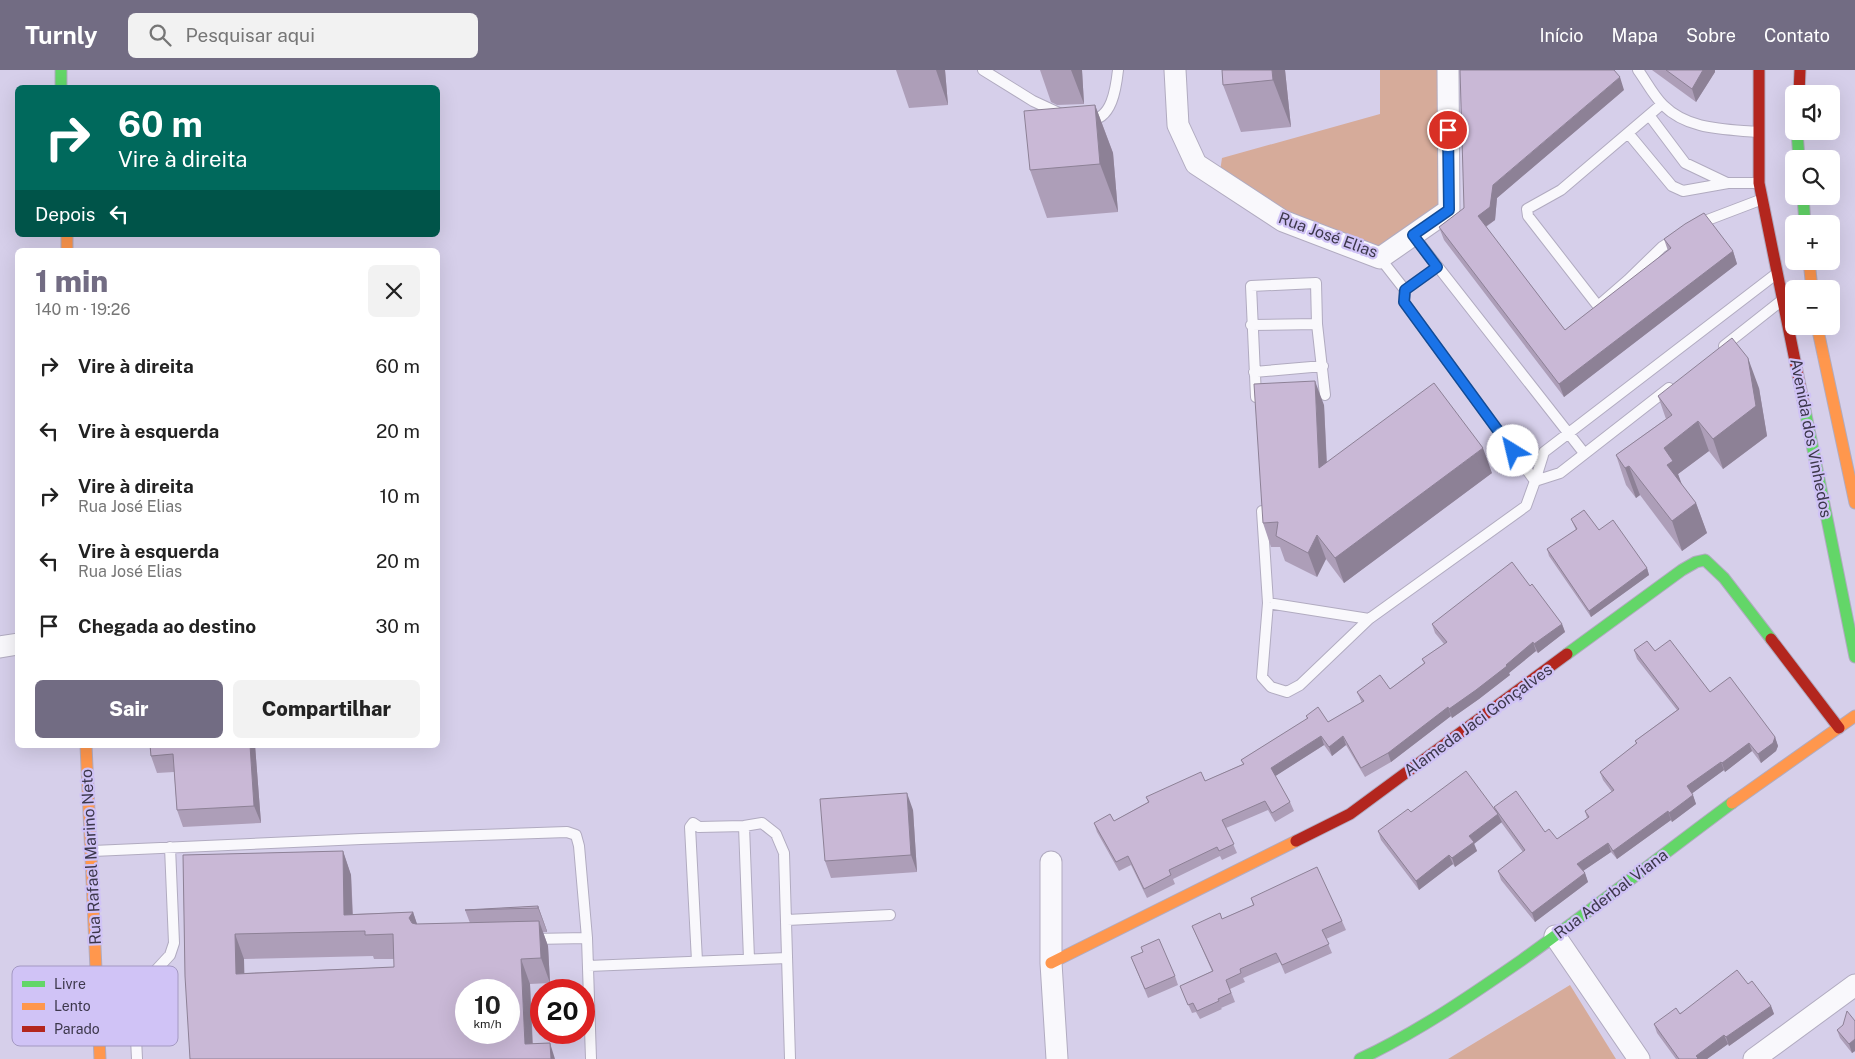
<!DOCTYPE html>
<html lang="pt">
<meta charset="utf-8">
<style>
body{margin:0;font-family:"Public Sans",sans-serif;background:#f2f2f2;color:#222;height:100vh;display:flex;flex-direction:column;font-size:19px;white-space:nowrap}
*{box-sizing:border-box;margin:0}
p{font-size:16px;color:#767676}
.icon{flex:none;width:28px;height:28px;fill:none;stroke:currentColor;stroke-width:2;stroke-linecap:round;stroke-linejoin:round}
.map{position:relative;flex:1;overflow:hidden}
.drawer{position:absolute;left:15px;top:178px;width:425px;height:500px;display:flex;flex-direction:column;background:#fff;border-radius:8px;box-shadow:0 5px 20px #0002}
.drawer>*{flex:none}
.banner{position:absolute;left:15px;top:15px;width:425px;height:152px;border-radius:8px;box-shadow:0 5px 20px #0002;background:#00695c;color:#fff;overflow:hidden}
.buttons{position:absolute;left:1785px;top:15px;display:grid;gap:10px}
.buttons a{display:grid;place-items:center;width:55px;height:55px;border-radius:8px;background:#fff;box-shadow:0 5px 20px #0002;font-size:25px}
.speed{position:absolute;left:455px;top:909px;display:flex;gap:10px;font-size:25px;font-weight:700;text-align:center}
.speed>*{display:grid;place-content:center;width:65px;height:65px;border-radius:50%;background:#fff;box-shadow:0 5px 20px #0002;line-height:1}
.speed small{font-size:12px;font-weight:400}
.speed .limit{border:8px solid #d22;background:#fff;color:#111}
.pin{position:absolute;display:grid;place-items:center;width:42px;height:42px;color:#fff;margin:-21px;border:2px solid #fff;border-radius:50%;box-shadow:0 1px 5px #0007}
.me{position:absolute;width:55px;margin:-28px;rotate:324deg;stroke-linejoin:round;filter:drop-shadow(0 0 4px #0008)}
.turn{display:flex;align-items:center;gap:18px;height:105px;padding:0 20px;font-size:22px}
.turn .icon{width:65px;height:65px;stroke-width:2.5}
.turn b{display:block;font-size:35px;line-height:42px}
.then{display:flex;align-items:center;height:48px;padding:0 20px;background:#0003;gap:10px;font-size:19px}
.round{display:grid;place-items:center;flex:none;width:52px;height:52px;border-radius:8px;background:#f2f2f2}
.summary{display:flex;align-items:center;justify-content:space-between;height:85px;padding:0 20px}
h1{font-size:30px;font-weight:800;line-height:38px;color:#726c83}
.primary-button{display:flex;gap:10px;margin-top:auto;padding:10px 20px}
.primary-button a{flex:1;height:58px;border-radius:8px;background:#726c83;color:#fff;font-size:20px;font-weight:800;line-height:58px;text-align:center}
.primary-button a+a{background:#f2f2f2;color:#222}
ul{padding:0;list-style:none}
li{display:flex;align-items:center;gap:15px;height:65px;padding:0 20px}
li div{flex:1}
li b{display:block;font-size:19px}
li em{font-style:normal}
header{display:flex;align-items:center;gap:30px;box-sizing:border-box;height:70px;padding:0 25px;background:#726c83;color:#fff}
header strong{font-size:24px}
nav{display:flex;gap:28px;margin-inline-start:auto;font-size:18px}
.search{width:350px;height:45px;background:#f2f2f2;display:flex;align-items:center;gap:12px;box-sizing:border-box;padding:0 18px;border-radius:8px;color:#767676;font-size:19px}
.map>svg:first-child{display:block}
.green{fill:#d6ab9a}
.lines{fill:none;stroke-linecap:round;stroke-linejoin:round}
.lane-casing{stroke:#b1abc0;stroke-width:12}
.street-casing{stroke:#b1abc0;stroke-width:23}
.fast-casing{stroke:#b1abc0;stroke-width:13}
.slow-casing{stroke:#b1abc0;stroke-width:13}
.jam-casing{stroke:#b1abc0;stroke-width:13}
.lane{stroke:#f9f8fc;stroke-width:10}
.street{stroke:#f9f8fc;stroke-width:21}
.fast{stroke:#63d668;stroke-width:11}
.slow{stroke:#ff974d;stroke-width:11}
.jam{stroke:#b3261e;stroke-width:11}
.wall{fill:#ad9eb8;fill-rule:evenodd}
.shaded-wall{fill:#8d8196}
.building{fill:#c9b8d6;stroke:#8d8196;fill-rule:evenodd}
.route-casing{stroke:#114b97;stroke-width:12}
.route{stroke:#1a73e8;stroke-width:9}
.labels{text-anchor:middle;dominant-baseline:central;stroke-width:4.5;stroke-linejoin:round;paint-order:stroke}
.street-label{font-size:16px;fill:#3c374b;stroke:#d0c3f6}
.key{fill:#d0c3f6;stroke:#a499c3;stroke-width:1}
.key-label{font-size:14px;fill:#3c374b}
</style>
<header>
<strong>Turnly</strong>
<div class="search"><svg class="icon" aria-label="search" viewBox="0 0 24 24"><circle cx="10" cy="10" r="6"/><path d="M15 15l6 6"/></svg>Pesquisar aqui</div>
<nav><a>Início</a><a>Mapa</a><a>Sobre</a><a>Contato</a></nav>
</header>
<div class="map">
<svg width="1855" height="989" viewBox="0 0 1855 989">
<rect width="100%" height="100%" fill="#d6cfea"/>
<!-- green -->
<path class="green" d="M1380 0H1448L1449 140 1380 188 1219 108 1222 88 1380 44Z
M1570 915 1616 989H1448Z"/>
<g class="lines">
<defs>
<path id="lane" d="M983 0 1033 31 1061 44
M1638 0C1646 11 1653 25 1663 35 1688 60 1724 59 1757 62
M1662 34 1561 120 1527 139 1528 146 1598 236 1628 210 1662 177 1676 168
M1649 45 1685 93 1727 113
M1089 50C1112 50 1116 18 1118 0
M1628 63 1672 116 1683 121 1728 113H1758
M1697 154 1760 130
M1413 165 1584 383
M1380 188 1405 220
M1437 197 1405 220 1404 232 1535 411
M1251 255 1317 254
M1724 276 1781 231
M1254 302 1323 296
M1256 327 1251 216 1316 213 1317 254 1325 325
M1535 411 1560 403 1669 318
M1262 441 1268 533 1369 549 1526 436 1535 411 1544 382 1776 204
M1268 533 1262 607 1271 617 1287 622 1300 615 1369 549
M744 756 749 889
M93 781 361 769 567 762 576 765 579 776 587 868 591 989
M787 850 890 845
M533 869 587 868
M697 891 690 757 693 753 699 757 744 756 762 753 776 764 784 783 790 989
M588 896 787 888
M137 989 135 947 146 911 170 885 174 873 170 777"/>
<path id="street" d="M1175 0 1178 55 1196 94 1283 151 1380 188 1449 140 1448 0
M0 577 18 574
M1051 792V893L1057 989
M1555 866 1639 989
M1754 989 1855 915"/>
<path id="fast" d="M61 0V18
M1797 61 1799 89
M1803 126 1805 154
M1804 335 1855 587
M1567 584 1682 500 1696 492 1705 490 1724 508 1771 569
M1360 989C1418 962 1470 926 1522 890 1593 839 1662 785 1732 733"/>
<path id="slow" d="M67 165V180
M1809 191 1812 219
M1817 256 1855 433
M86 675 100 989
M1732 733 1855 646
M1051 893 1296 771"/>
<path id="jam" d="M1759 0V113L1804 335
M1799 24 1800 0
M1771 569 1839 658
M1296 771 1350 744 1567 584"/>
</defs>
<!-- lane casing -->
<use href="#lane" class="lane-casing"/>
<!-- street casing -->
<use href="#street" class="street-casing"/>
<!-- fast casing -->
<use href="#fast" class="fast-casing"/>
<!-- slow casing -->
<use href="#slow" class="slow-casing"/>
<!-- jam casing -->
<use href="#jam" class="jam-casing"/>
<!-- lane -->
<use href="#lane" class="lane"/>
<!-- street -->
<use href="#street" class="street"/>
<!-- fast -->
<use href="#fast" class="fast"/>
<!-- slow -->
<use href="#slow" class="slow"/>
<!-- jam -->
<use href="#jam" class="jam"/>
</g>
<!-- wall -->
<path class="wall" d="M896 0H945L948 35 909 38Z
M1040 0H1082L1084 34 1057 35 1051 32Z
M1222 0H1285L1291 57 1241 62 1223 15Z
M1652 0H1715V2L1696 32Z
M1624 20 1497 128 1495 150 1486 157 1565 260 1668 181 1664 169 1733 181 1737 194 1564 327 1444 170 1439 157Z
M1095 35 1113 83 1118 142 1047 148 1030 100Z
M1759 318 1767 366 1723 399 1709 381 1678 404 1681 414 1696 433 1707 463 1682 481 1640 425 1636 428 1626 415 1616 385 1666 349 1658 326Z
M1324 335 1327 393 1492 403 1344 513 1326 489 1317 507 1285 491 1280 477H1271L1263 453Z
M1571 449 1599 460 1647 498 1649 505 1591 547 1549 486 1547 479 1576 460Z
M1530 516 1562 554 1565 562 1538 583 1536 581 1509 603 1510 605 1479 629 1452 648 1451 646 1391 692 1365 707 1346 675 1332 686 1324 675 1275 706 1290 732 1294 741 1275 752 1268 740 1226 758 1237 783 1222 790 1220 786 1173 809 1175 814 1147 828 1131 795 1119 801 1097 762 1094 753 1114 751 1148 732 1146 727 1205 711 1243 694 1241 690 1307 649 1306 646 1328 652 1362 633 1357 622 1390 619 1424 593 1422 589 1444 574 1435 563 1432 554Z
M1634 580 1655 581 1710 622 1775 667 1778 676 1776 681 1761 693 1752 681 1725 702 1724 700 1692 723 1696 734 1672 752 1671 750 1617 789 1611 782 1583 801 1585 803 1588 812 1535 852 1501 810 1498 801 1523 782 1501 752 1474 773 1477 781 1455 797 1453 794 1419 820 1381 770 1378 761 1411 742 1494 738 1545 762 1557 769 1587 748 1585 741 1612 722 1603 710 1600 702 1636 674 1635 671 1677 640 1637 589Z
M150 675H255L261 753 183 757 177 740 174 702 157 703 151 686Z
M913 740 917 802 831 808 825 791Z
M343 781 351 805 353 844 413 842 417 854 470 853 465 840 538 836 547 861V862H543L548 876 550 913 530 914 533 974 555 989 185 906 183 785ZM373 886 374 889H394V897L244 903V889Z
M1251 828 1342 851 1346 860 1326 869 1332 883 1285 904 1280 892 1243 908 1245 912 1230 919 1235 932 1221 938 1222 939 1200 949 1196 942 1192 943 1180 916 1212 901 1192 856 1222 849 1253 835Z
M1131 887 1175 906 1178 915 1148 928Z
M1748 914 1771 936 1774 944 1729 976 1728 974 1707 989H1676L1657 963 1654 954Z
M1855 951V981L1852 983 1840 968 1837 960Z"/>
<!-- shaded-wall -->
<path class="shaded-wall" d="M936 0H945L948 35Z
M1071 0H1082L1084 34Z
M1272 0H1285L1291 57 1273 10Z
M1703 0H1715V2L1696 32 1692 19Z
M1620 7 1624 20 1497 128 1495 150 1482 159 1478 146 1493 115Z
M1095 35 1113 83 1118 142 1100 94Z
M1733 181 1737 194 1564 327 1559 314Z
M1748 288 1759 318 1767 366 1723 399 1713 369Z
M1315 311 1324 335 1328 423 1319 398Z
M1698 351 1709 381 1678 404 1684 420 1667 395 1664 378Z
M1483 378 1492 403 1344 513 1335 488Z
M1629 396 1640 425 1636 428 1625 398Z
M1696 433 1707 463 1682 481 1672 451Z
M1317 465 1326 489 1317 507 1308 483Z
M1647 498 1649 505 1591 547 1589 541Z
M1562 554 1565 562 1538 583 1534 574Z
M1533 572 1536 581 1509 603 1510 605 1479 629 1452 648 1449 639Z
M1448 637 1451 646 1391 692 1388 683Z
M1321 666 1324 675 1274 707 1271 698Z
M1343 666 1346 675 1332 686 1329 677Z
M1775 667 1778 676 1776 681 1761 693 1758 684Z
M1749 673 1752 681 1725 702 1722 693Z
M250 675H255L261 753 254 736Z
M1721 692 1724 700 1690 725 1687 716Z
M907 723 913 740 917 802 911 785Z
M1693 725 1696 734 1672 752 1669 743Z
M1668 741 1671 750 1617 789 1613 781Z
M1498 744 1502 752 1474 774 1477 781 1455 797 1452 788 1469 766Z
M1608 773 1611 782 1580 803 1577 794Z
M343 781 351 805 353 861 344 845Z
M1449 785 1453 794 1419 820 1416 811Z
M1585 803 1588 812 1535 852 1532 843Z
M538 836 547 861V862L538 838Z
M413 842 421 866 409 848Z
M539 851 548 876 550 913 541 888Z
M235 864 244 889 245 928 236 904Z
M521 889 530 914 533 989 525 974Z
M1771 936 1774 944 1729 976 1726 967Z
M1724 965 1728 974 1707 989H1697L1696 986Z
M1855 969V981L1852 983 1849 974Z
M550 973 555 989H551Z"/>
<!-- building -->
<path class="building" d="M1222 0H1272L1273 10 1223 15Z
M1460 0H1614L1620 7 1493 115 1490 137 1478 146 1565 260 1671 178 1664 169 1685 154 1704 143 1733 181 1559 314 1439 157 1464 138Z
M1666 0H1703L1692 19Z
M1095 35 1100 94 1030 100 1024 41Z
M1732 268 1748 288 1756 336 1713 369 1698 351 1664 378 1673 391 1667 395 1696 433 1672 451 1629 396 1625 398 1616 385 1672 345 1658 326Z
M1315 311 1319 398 1434 313 1483 378 1335 488 1317 465 1308 483 1276 466 1278 452 1263 453 1254 314Z
M1584 440 1599 460 1613 450 1647 498 1589 541 1547 479 1577 459 1571 449Z
M1512 492 1530 516 1532 514 1562 554 1534 574 1533 572 1506 595 1507 596 1476 620 1449 639 1448 637 1388 683 1361 698 1343 666 1329 677 1321 666 1271 698 1290 732 1272 743 1265 731 1222 750 1234 774 1219 781 1217 777 1169 800 1171 805 1144 819 1128 786 1116 792 1094 753 1110 744 1114 751 1149 732 1146 727 1201 702 1205 711 1244 694 1241 690 1308 648 1306 646 1318 637 1328 652 1364 631 1357 622 1380 605 1390 619 1425 593 1422 589 1447 572 1432 554Z
M1670 570 1710 622 1730 607 1775 667 1773 673 1758 684 1749 673 1722 693 1721 692 1687 716 1693 725 1669 743 1668 741 1613 781 1608 773 1577 794 1585 803 1532 843 1498 801 1525 780 1494 737 1516 721 1545 762 1549 759 1557 769 1589 747 1585 741 1614 720 1600 702 1637 673 1635 671 1679 639 1634 580 1647 571 1655 581Z
M150 675H250L254 736 177 740 173 684 151 686Z
M1466 701 1498 744 1469 766 1474 772 1452 788 1449 785 1416 811 1378 761 1408 739 1411 742Z
M907 723 911 785 825 791 820 729Z
M343 781 344 845 413 842 409 848 412 853 416 854 539 851 541 888 521 889 525 974 550 973 551 989H190L185 906 183 785ZM365 861V865L393 864 394 897 236 904 235 864ZM466 920H509V962H466Z
M1317 797 1342 851 1322 860 1329 874 1282 895 1276 883 1240 899 1241 903 1226 910 1231 923 1218 929 1219 931 1197 941 1193 933 1188 935 1180 916 1213 901 1192 856 1220 843 1222 849 1254 835 1251 828Z
M538 836V838L465 840Z
M1159 869 1175 906 1145 919 1131 887 1143 882 1141 877Z
M1737 900 1748 914 1752 911 1771 936 1726 967 1724 965 1696 986 1698 988 1697 989H1679L1654 954 1676 938 1680 944Z
M1847 941 1855 951V969L1849 974 1837 960 1843 955Z"/>
<g class="lines">
<defs>
<path id="route" d="M1448 60 1449 140 1413 165 1437 197 1405 220 1404 232 1513 381"/>
</defs>
<!-- route casing -->
<use href="#route" class="route-casing"/>
<!-- route -->
<use href="#route" class="route"/>
</g>
<g class="labels">
<!-- street labels -->
<g class="street-label">
<text transform="translate(1328 165) rotate(20)">Rua José Elias</text>
<text transform="translate(1811 368) rotate(79)">Avenida dos Vinhedos</text>
<text transform="translate(1478 650) rotate(-36)">Alameda Jaci Gonçalves</text>
<text transform="translate(91 787) rotate(-93)">Rua Rafael Marino Neto</text>
<text transform="translate(1611 824) rotate(-37)">Rua Aderbal Viana</text>
</g>
</g>
<!-- legend -->
<rect x="12" y="896" width="166" height="80" rx="8" class="key"/>
<rect x="22" y="911" width="23" height="6" fill="#63d668"/>
<rect x="22" y="933" width="23" height="7" fill="#ff974d"/>
<rect x="22" y="956" width="23" height="6" fill="#b3261e"/>
<g class="key-label">
<text x="54" y="919">Livre</text>
<text x="54" y="941">Lento</text>
<text x="54" y="964">Parado</text>
</g>
</svg>
<div class="buttons">
<a><svg class="icon" aria-label="sound" viewBox="0 0 24 24"><path d="M4 9h4l5-4v14l-5-4H4zM17 9q2 3 0 6"/></svg></a>
<a><svg class="icon" aria-label="search" viewBox="0 0 24 24"><circle cx="10" cy="10" r="6"/><path d="M15 15l6 6"/></svg></a>
<a>+</a>
<a>−</a>
</div>
<div class="speed"><div>10<small>km/h</small></div><div class="limit">20</div></div>
<div class="pin" style="left:1448px;top:60px;background:#d93025"><svg class="icon" aria-label="arrive" viewBox="0 0 24 24"><path d="M6 21V4h12l-3 4 3 4H6"/></svg></div>
<svg class="me" style="left:1513px;top:381px" viewBox="-20 -20 40 40"><circle r="19" fill="#fff"/><path d="M0-13L10 11 0 6-10 11z" fill="#1a73e8"/></svg>
<div class="banner">
<div class="turn"><svg class="icon" aria-label="right" viewBox="0 0 24 24"><path d="M7 20v-9h11M14 6l5 5-5 5"/></svg><div><b>60 m</b>Vire à direita</div></div>
<div class="then">Depois<svg class="icon" aria-label="left" viewBox="0 0 24 24"><path d="M17 20v-9H6M10 6l-5 5 5 5"/></svg></div>
</div>
<section class="drawer">
<div class="summary"><div><h1>1 min</h1><p>140 m · 19:26</p></div><a class="round"><svg class="icon" aria-label="close" viewBox="0 0 24 24"><path d="M6 6l12 12M18 6L6 18"/></svg></a></div>
<ul>
<li><svg class="icon" aria-label="right" viewBox="0 0 24 24"><path d="M7 20v-9h11M14 6l5 5-5 5"/></svg><div><b>Vire à direita</b></div><em>60 m</em></li>
<li><svg class="icon" aria-label="left" viewBox="0 0 24 24"><path d="M17 20v-9H6M10 6l-5 5 5 5"/></svg><div><b>Vire à esquerda</b></div><em>20 m</em></li>
<li><svg class="icon" aria-label="right" viewBox="0 0 24 24"><path d="M7 20v-9h11M14 6l5 5-5 5"/></svg><div><b>Vire à direita</b><p>Rua José Elias</p></div><em>10 m</em></li>
<li><svg class="icon" aria-label="left" viewBox="0 0 24 24"><path d="M17 20v-9H6M10 6l-5 5 5 5"/></svg><div><b>Vire à esquerda</b><p>Rua José Elias</p></div><em>20 m</em></li>
<li><svg class="icon" aria-label="arrive" viewBox="0 0 24 24"><path d="M6 21V4h12l-3 4 3 4H6"/></svg><div><b>Chegada ao destino</b></div><em>30 m</em></li>
</ul>
<div class="primary-button"><a>Sair</a><a>Compartilhar</a></div>
</section>
</div>
